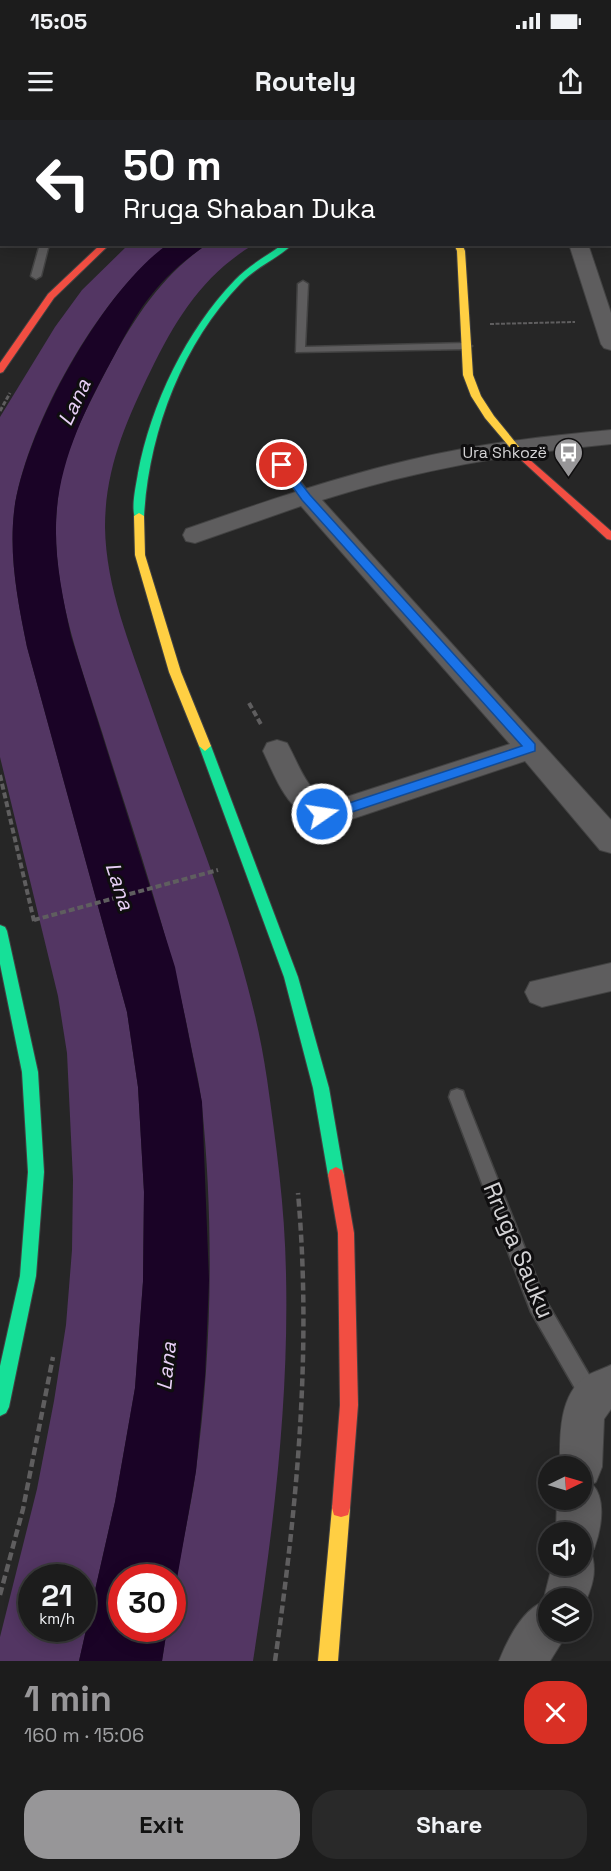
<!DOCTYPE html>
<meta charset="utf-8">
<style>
body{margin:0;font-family:"Space Grotesk",sans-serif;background:#292929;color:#f1f3f6;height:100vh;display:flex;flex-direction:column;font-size:22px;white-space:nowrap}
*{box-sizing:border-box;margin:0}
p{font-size:20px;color:#a0a1a3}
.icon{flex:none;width:33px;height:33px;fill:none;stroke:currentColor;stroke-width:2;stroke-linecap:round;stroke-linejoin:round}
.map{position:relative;height:1541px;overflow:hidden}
.sheet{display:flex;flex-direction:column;background:#1c1c1c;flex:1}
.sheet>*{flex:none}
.guide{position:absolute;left:0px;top:0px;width:612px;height:126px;box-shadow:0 3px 15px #0003,0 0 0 2px #3a3a3b;background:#202124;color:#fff;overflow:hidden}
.needle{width:39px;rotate:85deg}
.controls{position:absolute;left:538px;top:1336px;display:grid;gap:12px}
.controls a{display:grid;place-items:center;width:54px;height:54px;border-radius:50%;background:#1c1c1c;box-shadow:0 3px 15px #0003,0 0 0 2px #3a3a3b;font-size:30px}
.speed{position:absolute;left:18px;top:1444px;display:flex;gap:12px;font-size:30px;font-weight:700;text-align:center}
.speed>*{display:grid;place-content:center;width:78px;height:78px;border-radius:50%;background:#1c1c1c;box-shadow:0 3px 15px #0003,0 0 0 2px #3a3a3b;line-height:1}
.speed small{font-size:15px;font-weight:400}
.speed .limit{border:9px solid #d22;background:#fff;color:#111}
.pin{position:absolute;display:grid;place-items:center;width:51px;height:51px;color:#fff;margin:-26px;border:3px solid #fff;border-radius:50%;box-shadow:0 2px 6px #0007}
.me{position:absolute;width:66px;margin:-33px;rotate:77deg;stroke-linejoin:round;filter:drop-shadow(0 0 4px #0008)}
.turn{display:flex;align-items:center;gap:21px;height:126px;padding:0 24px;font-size:27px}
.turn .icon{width:78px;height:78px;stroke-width:2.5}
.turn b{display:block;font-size:42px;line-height:51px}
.round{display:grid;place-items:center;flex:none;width:63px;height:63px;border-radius:24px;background:#292929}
.overview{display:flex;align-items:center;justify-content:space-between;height:102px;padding:0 24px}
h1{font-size:36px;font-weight:600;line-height:45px;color:#979698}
.cta{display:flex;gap:12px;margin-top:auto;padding:12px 24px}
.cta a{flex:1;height:69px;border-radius:24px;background:#979698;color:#111;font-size:24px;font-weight:600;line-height:69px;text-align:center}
.cta a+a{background:#292929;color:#f1f3f6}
.status{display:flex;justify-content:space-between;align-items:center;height:42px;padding:0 30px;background:#1c1c1c;direction:ltr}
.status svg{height:16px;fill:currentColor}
header{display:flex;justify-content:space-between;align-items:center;height:78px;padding:0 24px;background:#1c1c1c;font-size:27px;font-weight:600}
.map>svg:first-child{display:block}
.green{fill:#533663;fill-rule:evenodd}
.water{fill:#1a0326}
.building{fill:#483f4c;stroke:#606060;stroke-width:1.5}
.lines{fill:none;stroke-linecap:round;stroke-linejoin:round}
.lane-casing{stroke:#424242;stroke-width:3}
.street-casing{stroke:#424242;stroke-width:2}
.fast-casing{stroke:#424242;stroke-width:2}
.slow-casing{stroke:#424242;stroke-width:2}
.jam-casing{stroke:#424242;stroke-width:2}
.path-far3{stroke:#5f5e5f;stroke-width:2;stroke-dasharray:4 1.5;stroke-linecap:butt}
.path-far2{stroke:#5f5e5f;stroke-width:3;stroke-dasharray:4.5 2;stroke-linecap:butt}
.path-far1{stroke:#5f5e5f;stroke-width:4;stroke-dasharray:6 3;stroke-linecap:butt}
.path{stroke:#5f5e5f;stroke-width:4.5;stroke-dasharray:8 4;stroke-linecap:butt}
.lane{fill:#5e5d5e;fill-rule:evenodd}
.street{fill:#5e5d5e;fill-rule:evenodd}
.fast{fill:#16e098;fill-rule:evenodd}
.slow{fill:#ffcf43;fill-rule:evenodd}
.jam{fill:#f24e42;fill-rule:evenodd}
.route{fill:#1a73e8;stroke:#114b97;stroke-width:1.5}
.labels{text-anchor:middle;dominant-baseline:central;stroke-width:6;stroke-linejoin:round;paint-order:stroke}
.far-poi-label{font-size:16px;fill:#d4d3d5;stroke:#0f0e0f;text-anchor:end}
.water-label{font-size:21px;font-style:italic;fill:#e8d0f6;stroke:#0f0e0f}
.near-street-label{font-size:24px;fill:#d4d3d5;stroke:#0f0e0f}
</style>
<div class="status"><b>15:05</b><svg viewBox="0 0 49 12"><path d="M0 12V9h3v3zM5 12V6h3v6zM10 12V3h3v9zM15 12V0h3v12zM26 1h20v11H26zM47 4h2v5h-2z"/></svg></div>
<header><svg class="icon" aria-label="menu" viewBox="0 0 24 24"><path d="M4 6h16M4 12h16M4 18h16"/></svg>Routely<svg class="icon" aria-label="share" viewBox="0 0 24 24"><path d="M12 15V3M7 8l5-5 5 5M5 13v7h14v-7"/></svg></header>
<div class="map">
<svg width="611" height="1541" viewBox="0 0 611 1541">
<rect width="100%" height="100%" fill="#262626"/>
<!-- green -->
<path class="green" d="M128 125H168C100 173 24 310 14 392 9 438 18 482 27 527L127 892 138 967 144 1072 143 1161 135 1268 115 1382 79 1541H0V1517L37 1369 54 1281 66 1205 72 1130 73 1060 67 933 58 876 0 637V297L55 207 82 170ZM32 1458H82V1509H32Z
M206 125H253C203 155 176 199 151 250 126 301 105 349 105 407 106 468 130 524 149 580 192 705 248 828 267 959 276 1023 285 1088 286 1153 289 1284 273 1412 253 1541H162L167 1509H172C173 1455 189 1403 196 1350 212 1231 214 1106 202 986 200 964 194 942 190 921 170 816 134 715 102 612 77 533 46 455 59 370 66 326 87 288 107 249 133 200 160 157 206 125Z"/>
<!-- water -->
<path class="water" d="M168 124 206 125C186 139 167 155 152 174 137 192 125 215 114 236 85 289 58 342 56 403 55 442 63 479 71 516L175 847 202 982 209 1160 205 1256 196 1351 173 1481 172 1458H122V1509H167L162 1541H79L115 1382 135 1268 143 1162 144 1072 138 967 127 892 27 527C18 482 9 438 14 392 24 312 102 171 168 124Z"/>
<!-- building -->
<path class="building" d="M0 0H51L53 2H2L0 20Z
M90 0H163L158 2Z"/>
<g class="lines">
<defs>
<path id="lane" d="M65 0H73L75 2H66Z
M0 23H2V27H0Z
M0 55H2L0 61Z
M40 124H49L41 156 36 159 31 156Z
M303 161 308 164 305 227 467 223 472 226 467 229 296 232 298 164Z
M270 325 274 326 310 375V379H302L265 328Z
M457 969 463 971 465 977 545 1179 598 1270 601 1277 598 1284 591 1287 584 1284 531 1192 449 977 451 971Z"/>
<path id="street" d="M610 61H611V71H610Z
M569 124H588L611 193V230L604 228 601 224Z
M611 310V324C509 334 420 349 322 380L611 700V733L600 730 525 641 334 705C291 701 279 665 263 631L267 623 277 620 287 623C298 642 309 679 334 681L510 624 301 386 195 423 186 421 183 415 186 409C275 378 365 347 457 330 508 320 559 315 611 310Z
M611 843V871L542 887 530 882 525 872 530 862Z
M611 1245V1289L604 1299 602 1347 596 1362 592 1364C607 1379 601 1410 594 1429L590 1430C599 1451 591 1470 582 1490V1479H549V1512H568L550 1541H499C507 1521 522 1490 543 1482L552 1446H582V1413H556L557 1380H582V1347H560C560 1319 558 1276 585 1257 592 1252 603 1249 611 1245Z"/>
<path id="fast" d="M489 0H497L489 2Z
M283 124H293C277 139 256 147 241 163 182 224 149 312 144 396L139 399 135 398C131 386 136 366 138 353 151 284 186 211 235 160 249 145 267 136 283 124Z
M205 621 211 626 298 857 329 968 344 1055 342 1060 336 1063 330 1060 328 1055 313 968 284 857 199 626Z
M0 805 5 807 7 811 38 952 44 1052 36 1156 9 1287 6 1293 0 1296V1246L20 1156 28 1052 22 952 0 844Z"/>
<path id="slow" d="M307 0H315V2H308Z
M454 124H462L465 131 473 255 481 276 494 296 525 334V338H519L485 298 471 276 463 255 457 131Z
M139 393 144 396 145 435 181 552 211 626 205 631 199 626 169 552 135 435 134 396Z
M341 1379 348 1381 350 1388 338 1541H318L332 1388 334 1381Z"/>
<path id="jam" d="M358 0H391L393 2H359Z
M0 83H2V87H0Z
M101 124H110L54 178 3 252 0 253V243L48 174Z
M522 333 611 411V420L607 419 519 338V334Z
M336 1047 342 1050 344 1055 354 1113 358 1285 350 1388 348 1395 341 1397 334 1395 332 1388 340 1285 338 1113 328 1055 330 1050Z"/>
</defs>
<!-- lane casing -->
<use href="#lane" class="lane-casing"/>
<!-- street casing -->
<use href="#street" class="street-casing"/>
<!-- fast casing -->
<use href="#fast" class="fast-casing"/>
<!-- slow casing -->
<use href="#slow" class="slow-casing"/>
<!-- jam casing -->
<use href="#jam" class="jam-casing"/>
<!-- path-far3 -->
<path class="path-far3" d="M490 204 575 202"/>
<!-- path-far2 -->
<path class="path-far2" d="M0 291 10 273"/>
<!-- path-far1 -->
<path class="path-far1" d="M249 583 262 606
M0 655 34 801
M34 800 218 750"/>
<!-- path -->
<path class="path" d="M0 1475 23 1389 53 1237
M275 1541C297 1385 312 1231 298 1073"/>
<!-- lane -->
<use href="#lane" class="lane"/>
<!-- street -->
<use href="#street" class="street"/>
<!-- fast -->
<use href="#fast" class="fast"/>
<!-- slow -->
<use href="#slow" class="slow"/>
<!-- jam -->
<use href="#jam" class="jam"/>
</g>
<!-- route -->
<path class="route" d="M278 343H285L310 375 535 624V631L334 698 317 697V690L334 688 522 626 302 380 277 345Z"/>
<!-- icons -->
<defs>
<symbol id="bus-pin" viewBox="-11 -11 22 30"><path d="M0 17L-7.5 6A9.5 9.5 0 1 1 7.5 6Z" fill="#979698" stroke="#0f0e0f"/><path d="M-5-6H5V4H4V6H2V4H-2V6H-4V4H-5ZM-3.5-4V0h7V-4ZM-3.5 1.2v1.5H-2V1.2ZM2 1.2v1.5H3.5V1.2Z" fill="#fff"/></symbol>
</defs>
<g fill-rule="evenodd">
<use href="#bus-pin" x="552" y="316" width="33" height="45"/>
</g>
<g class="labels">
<!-- far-poi labels -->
<g class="far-poi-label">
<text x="547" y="332">Ura Shkozë</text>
</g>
<!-- water labels -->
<g class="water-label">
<text transform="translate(74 282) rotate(-65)">Lana</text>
<text transform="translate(120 766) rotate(72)">Lana</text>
<text transform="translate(166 1246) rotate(-84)">Lana</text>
</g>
<!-- near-street labels -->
<g class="near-street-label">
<text transform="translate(519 1130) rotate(67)">Rruga Sauku</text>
</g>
</g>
</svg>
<div class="controls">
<a><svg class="needle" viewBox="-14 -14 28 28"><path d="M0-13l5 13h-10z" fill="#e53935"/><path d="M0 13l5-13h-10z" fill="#a0a1a3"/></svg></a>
<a><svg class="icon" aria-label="sound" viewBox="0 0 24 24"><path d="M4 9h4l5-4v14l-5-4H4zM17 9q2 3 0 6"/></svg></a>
<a><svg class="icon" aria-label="layers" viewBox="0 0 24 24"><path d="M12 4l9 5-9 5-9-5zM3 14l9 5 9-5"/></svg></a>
</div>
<div class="speed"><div>21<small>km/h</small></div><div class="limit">30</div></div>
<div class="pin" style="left:282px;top:345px;background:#d93025"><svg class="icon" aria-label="arrive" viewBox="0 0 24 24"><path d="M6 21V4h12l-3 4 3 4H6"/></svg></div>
<svg class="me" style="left:322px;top:694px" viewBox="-20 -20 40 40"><circle r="17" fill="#1a73e8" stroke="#fff" stroke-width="3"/><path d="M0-11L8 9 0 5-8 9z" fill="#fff"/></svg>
<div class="guide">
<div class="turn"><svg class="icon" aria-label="left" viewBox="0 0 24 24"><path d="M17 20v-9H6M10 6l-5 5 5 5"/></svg><div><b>50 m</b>Rruga Shaban Duka</div></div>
</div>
</div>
<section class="sheet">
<div class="overview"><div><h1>1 min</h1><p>160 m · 15:06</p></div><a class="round" style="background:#d93025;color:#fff"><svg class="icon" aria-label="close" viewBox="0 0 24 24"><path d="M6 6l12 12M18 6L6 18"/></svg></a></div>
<div class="cta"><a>Exit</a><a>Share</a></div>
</section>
